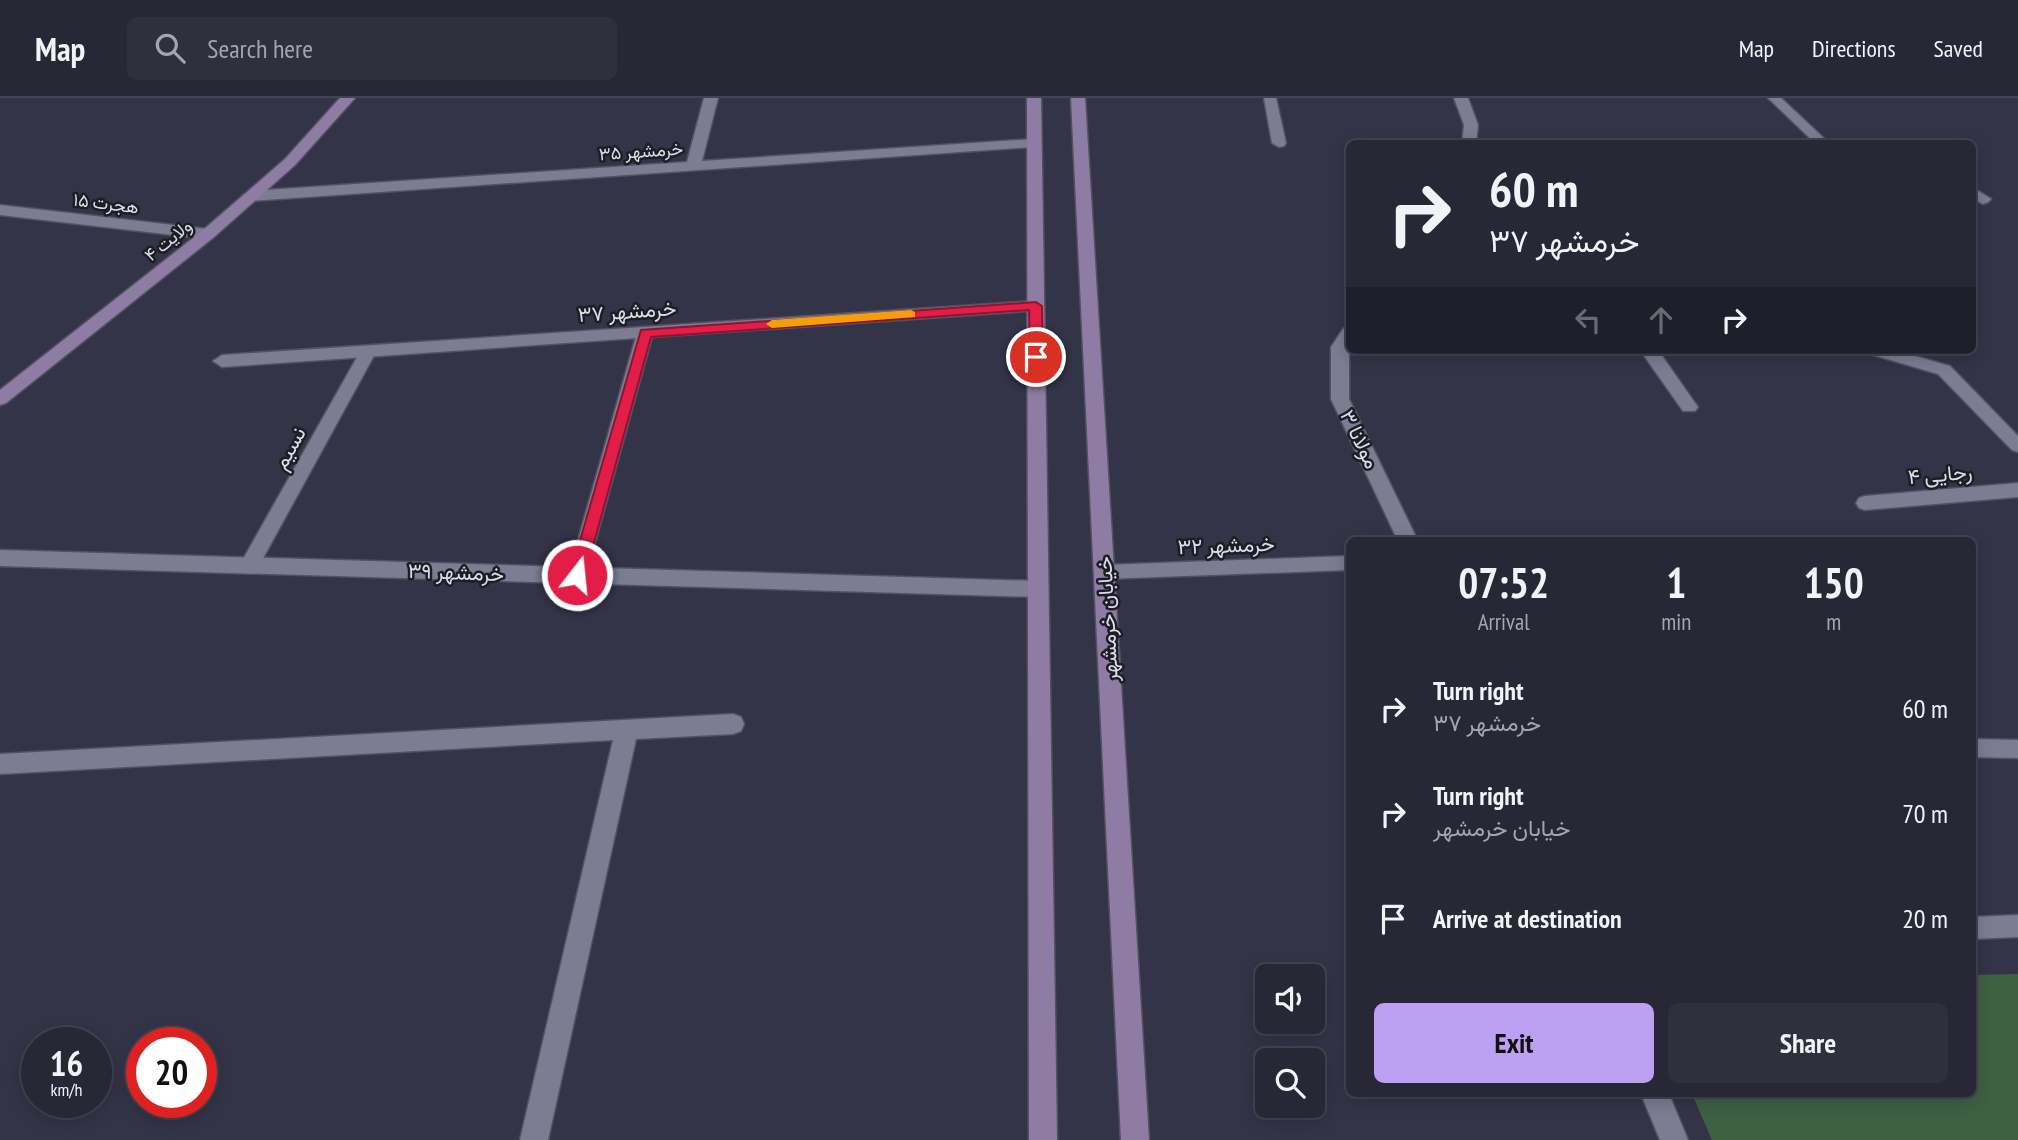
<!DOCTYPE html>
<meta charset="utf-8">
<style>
body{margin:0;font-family:"PT Sans Narrow",Vazirmatn,sans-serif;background:#2f2f3e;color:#f1f3f6;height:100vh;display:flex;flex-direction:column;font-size:26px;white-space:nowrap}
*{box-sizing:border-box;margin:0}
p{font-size:23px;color:#a4a5ad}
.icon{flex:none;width:38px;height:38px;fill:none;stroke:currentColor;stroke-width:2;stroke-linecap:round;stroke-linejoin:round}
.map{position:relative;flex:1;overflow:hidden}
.side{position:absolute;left:1346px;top:439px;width:630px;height:560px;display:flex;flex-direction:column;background:#272736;border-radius:10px;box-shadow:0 4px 18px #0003,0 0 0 2px #434451}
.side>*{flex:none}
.hud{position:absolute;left:1346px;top:42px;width:630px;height:214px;border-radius:10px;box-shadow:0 4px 18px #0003,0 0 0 2px #434451;background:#272736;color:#f1f3f6;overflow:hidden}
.tools{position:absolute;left:1255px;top:866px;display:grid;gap:14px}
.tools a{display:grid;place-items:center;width:70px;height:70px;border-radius:10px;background:#272736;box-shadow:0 4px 18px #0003,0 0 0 2px #434451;font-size:35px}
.speed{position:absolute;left:21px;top:929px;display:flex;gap:14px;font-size:35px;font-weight:700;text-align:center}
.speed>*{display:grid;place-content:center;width:91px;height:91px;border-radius:50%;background:#272736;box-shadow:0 4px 18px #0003,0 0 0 2px #434451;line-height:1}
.speed small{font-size:18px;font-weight:400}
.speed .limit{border:10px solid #d22;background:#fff;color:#111}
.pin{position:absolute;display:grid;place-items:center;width:60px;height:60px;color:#fff;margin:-30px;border:4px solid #fff;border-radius:50%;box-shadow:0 2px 7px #0007}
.me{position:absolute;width:77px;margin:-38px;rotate:16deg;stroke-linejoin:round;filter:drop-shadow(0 0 5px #0008)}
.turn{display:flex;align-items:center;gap:24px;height:147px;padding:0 28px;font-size:32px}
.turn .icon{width:91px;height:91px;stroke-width:2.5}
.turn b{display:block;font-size:49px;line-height:60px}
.lanes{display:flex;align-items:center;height:66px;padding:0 28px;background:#0003;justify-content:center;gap:35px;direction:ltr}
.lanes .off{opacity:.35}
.eta{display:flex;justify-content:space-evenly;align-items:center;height:119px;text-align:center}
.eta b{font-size:42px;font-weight:800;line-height:49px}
.button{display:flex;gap:14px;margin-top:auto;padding:14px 28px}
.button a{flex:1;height:80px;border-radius:10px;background:#bca0f2;color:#111;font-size:28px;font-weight:800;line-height:80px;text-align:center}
.button a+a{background:#2f2f3e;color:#f1f3f6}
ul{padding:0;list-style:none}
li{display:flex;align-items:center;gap:21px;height:105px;padding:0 28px}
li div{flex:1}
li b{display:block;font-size:26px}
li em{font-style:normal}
header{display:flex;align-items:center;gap:42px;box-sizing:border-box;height:98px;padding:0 35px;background:#272736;border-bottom:2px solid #434451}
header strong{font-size:33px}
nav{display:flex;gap:38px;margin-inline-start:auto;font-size:24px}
.search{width:490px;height:63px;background:#2f2f3e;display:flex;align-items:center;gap:18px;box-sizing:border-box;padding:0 24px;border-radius:10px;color:#a4a5ad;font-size:26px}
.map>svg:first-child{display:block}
.green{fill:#3f6043}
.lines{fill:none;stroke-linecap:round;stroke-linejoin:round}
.lane-casing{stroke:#525262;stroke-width:3}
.street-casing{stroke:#525262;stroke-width:3}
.secondary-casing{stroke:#525262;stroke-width:3}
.lane{fill:#7c7c93;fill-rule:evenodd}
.street{fill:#7c7c93;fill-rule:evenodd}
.secondary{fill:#8f7ca4;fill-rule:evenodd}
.route{fill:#e11d48;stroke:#92132f;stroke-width:2}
.slow{fill:#f59e0b}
.labels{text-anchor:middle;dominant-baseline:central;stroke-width:5;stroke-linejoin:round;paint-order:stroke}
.far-street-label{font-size:18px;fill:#dcdde9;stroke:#1d1d26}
.street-label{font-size:21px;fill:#dcdde9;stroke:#1d1d26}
</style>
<header>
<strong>Map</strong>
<div class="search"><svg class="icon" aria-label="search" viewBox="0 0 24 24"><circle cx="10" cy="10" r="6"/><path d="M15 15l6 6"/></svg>Search here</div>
<nav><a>Map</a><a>Directions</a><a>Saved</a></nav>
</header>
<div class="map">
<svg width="2018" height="1042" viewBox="0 0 2018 1042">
<rect width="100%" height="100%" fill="#343448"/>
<!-- green -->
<path class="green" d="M2018 876V1042H1712L1692 996H1972V877Z"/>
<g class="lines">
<defs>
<path id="lane" d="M1264 0H1276L1286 45 1284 48 1279 49 1272 45Z
M1768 0H1781L1830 46H1816Z
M645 230 653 235 586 477 584 482 577 484 570 482 568 477 637 235Z
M368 249 376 254 256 473 249 475 242 473 240 468 242 463 360 254Z
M1868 252H1894L1950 268 2018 338V354L2012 352 1938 276 1870 256Z
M2018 385V399L1865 412 1859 410 1856 405 1859 400 1865 398Z
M1349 458V472L1104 481 1097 479 1095 474 1097 469 1104 467Z
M1972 641 2018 642V660L1972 659Z
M2018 817V839L1972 841V819Z"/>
<path id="street" d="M704 0H718L702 63 1034 41 1041 45 1034 49 250 103 242 98 250 93 687 64Z
M1454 0H1468L1478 27 1476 46H1462L1464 27Z
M1972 89 1991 101 1988 104 1983 106 1972 100Z
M0 107 208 131 216 136 208 141 0 117Z
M1036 203 1044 208 1042 212 222 269 213 263 222 257Z
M1349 229V301L1418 443H1398L1331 301V249L1343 231Z
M1640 252H1658L1695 305 1698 309 1695 313H1683Z
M0 452 1038 483 1045 485 1048 491 1045 497 1038 499 0 468Z
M733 616 741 619 744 626 741 633 733 636 636 641 548 1042H520L613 642 0 676V656Z
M1641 996H1669L1688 1042H1660Z"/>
<path id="secondary" d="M340 0H355L295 67 214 139 6 305 0 307V292L202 133 285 61Z
M1027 0H1041L1057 1042H1029Z
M1071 0H1085L1149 1042H1121Z"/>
</defs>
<!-- lane casing -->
<use href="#lane" class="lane-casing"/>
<!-- street casing -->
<use href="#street" class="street-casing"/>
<!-- secondary casing -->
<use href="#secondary" class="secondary-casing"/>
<!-- lane -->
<use href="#lane" class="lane"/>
<!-- street -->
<use href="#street" class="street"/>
<!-- secondary -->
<use href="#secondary" class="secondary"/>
</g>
<!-- route -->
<path class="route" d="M1036 204 1042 208 1043 259 1036 264 1030 259 1029 212 651 239 585 477 583 482H572L570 477 641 232Z"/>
<!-- slow -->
<path class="slow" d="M911 212 915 214V219L772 230 766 226 772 222Z"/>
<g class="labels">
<!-- far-street labels -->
<g class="far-street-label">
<text transform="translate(641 53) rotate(-4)">خرمشهر ۳۵</text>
<text transform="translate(106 105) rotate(7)">هجرت ۱۵</text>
<text transform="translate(168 142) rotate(-39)">ولایت ۴</text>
</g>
<!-- street labels -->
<g class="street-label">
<text transform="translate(627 213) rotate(-4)">خرمشهر ۳۷</text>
<text transform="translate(1360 341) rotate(64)">مولانا ۳</text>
<text transform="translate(289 350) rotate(-61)">نسیم</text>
<text transform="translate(1940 376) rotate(-5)">رجایی ۴</text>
<text transform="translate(1226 447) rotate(-2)">خرمشهر ۳۲</text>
<text transform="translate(456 474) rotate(2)">خرمشهر ۳۹</text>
<text transform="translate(1107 521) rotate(-93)">خیابان خرمشهر</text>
</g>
</g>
</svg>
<div class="tools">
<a><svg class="icon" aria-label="sound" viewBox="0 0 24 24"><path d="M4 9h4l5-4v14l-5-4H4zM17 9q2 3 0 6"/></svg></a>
<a><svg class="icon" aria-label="search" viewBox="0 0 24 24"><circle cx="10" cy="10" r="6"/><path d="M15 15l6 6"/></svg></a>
</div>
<div class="speed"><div>16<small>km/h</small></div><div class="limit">20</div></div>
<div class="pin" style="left:1036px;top:259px;background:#d93025"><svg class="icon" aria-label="arrive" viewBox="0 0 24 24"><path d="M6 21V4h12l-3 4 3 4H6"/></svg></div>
<svg class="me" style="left:577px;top:477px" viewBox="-20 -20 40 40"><circle r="17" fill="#e11d48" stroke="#fff" stroke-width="3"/><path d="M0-11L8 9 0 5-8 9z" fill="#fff"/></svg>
<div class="hud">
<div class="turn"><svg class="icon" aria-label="right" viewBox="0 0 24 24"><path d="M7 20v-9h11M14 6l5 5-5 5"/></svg><div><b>60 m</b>خرمشهر ۳۷</div></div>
<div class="lanes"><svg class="icon off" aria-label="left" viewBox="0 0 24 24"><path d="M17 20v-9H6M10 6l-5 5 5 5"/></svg><svg class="icon off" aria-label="ahead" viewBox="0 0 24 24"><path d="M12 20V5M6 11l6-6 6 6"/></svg><svg class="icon" aria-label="right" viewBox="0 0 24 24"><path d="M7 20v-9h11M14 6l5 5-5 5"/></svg></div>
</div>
<section class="side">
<div class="eta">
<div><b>07:52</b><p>Arrival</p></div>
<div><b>1</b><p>min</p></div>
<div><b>150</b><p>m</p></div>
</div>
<ul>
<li><svg class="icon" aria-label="right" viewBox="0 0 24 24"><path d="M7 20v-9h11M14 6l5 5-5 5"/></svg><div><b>Turn right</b><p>خرمشهر ۳۷</p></div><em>60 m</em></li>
<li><svg class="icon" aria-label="right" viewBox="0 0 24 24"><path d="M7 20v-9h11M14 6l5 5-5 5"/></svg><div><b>Turn right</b><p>خیابان خرمشهر</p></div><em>70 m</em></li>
<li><svg class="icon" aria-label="arrive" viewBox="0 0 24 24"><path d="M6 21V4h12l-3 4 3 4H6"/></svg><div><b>Arrive at destination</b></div><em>20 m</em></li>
</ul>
<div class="button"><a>Exit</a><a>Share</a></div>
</section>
</div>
